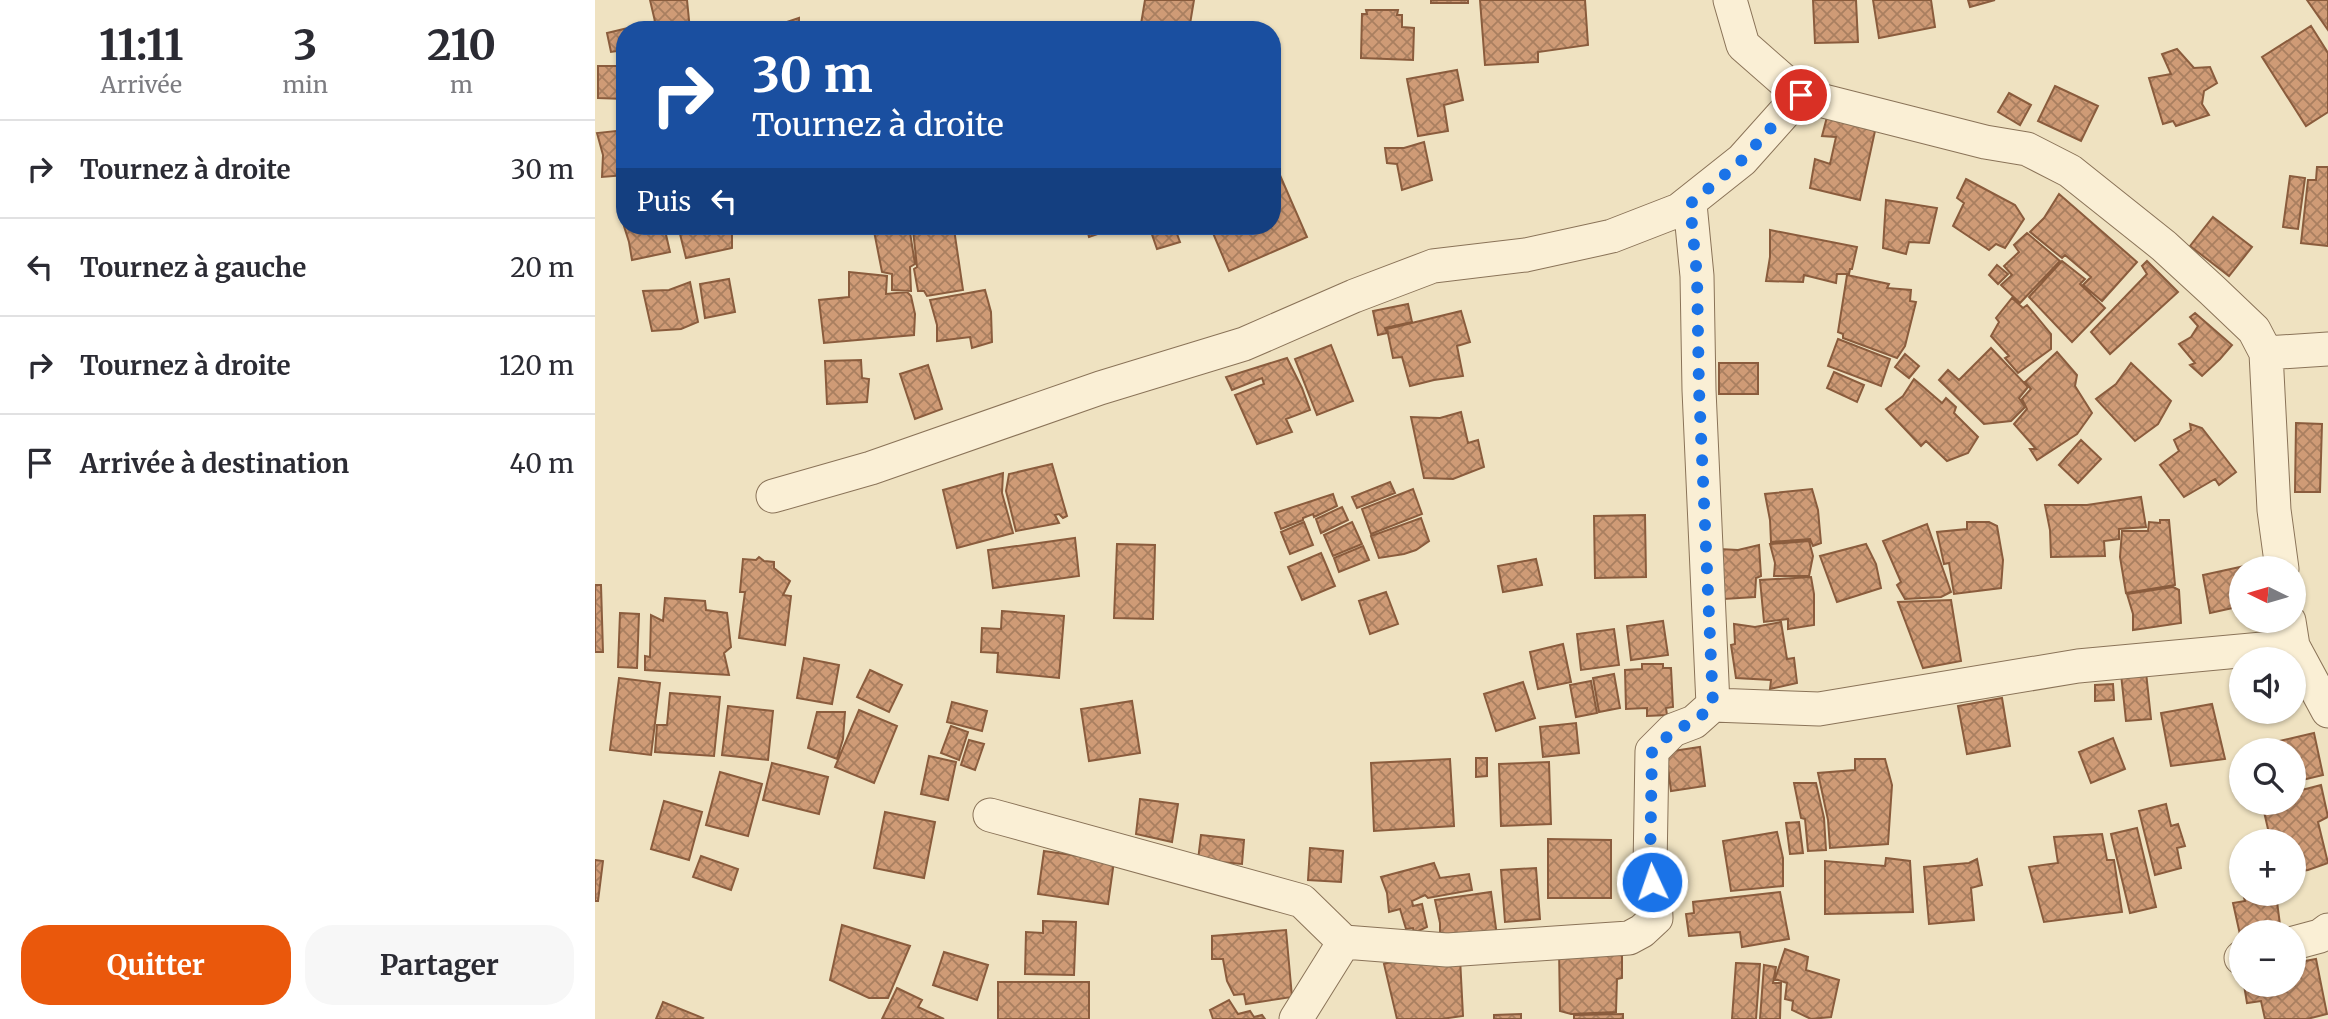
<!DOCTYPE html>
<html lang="fr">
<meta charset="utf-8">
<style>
body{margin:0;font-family:Merriweather,serif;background:#f7f7f7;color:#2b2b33;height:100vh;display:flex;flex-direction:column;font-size:26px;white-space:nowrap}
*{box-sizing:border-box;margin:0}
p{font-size:23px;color:#7c7c81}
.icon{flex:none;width:38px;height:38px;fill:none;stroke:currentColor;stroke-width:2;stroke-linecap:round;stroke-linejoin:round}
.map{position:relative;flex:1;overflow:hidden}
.sheet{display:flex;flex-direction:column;background:#fff;width:595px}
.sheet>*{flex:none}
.hud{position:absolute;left:21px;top:21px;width:665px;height:214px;border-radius:28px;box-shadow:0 2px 5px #0004;background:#1a4fa0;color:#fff;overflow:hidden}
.needle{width:46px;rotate:275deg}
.fabs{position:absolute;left:1634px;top:556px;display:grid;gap:14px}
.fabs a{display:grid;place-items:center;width:77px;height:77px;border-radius:50%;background:#fff;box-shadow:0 2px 5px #0004;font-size:35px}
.pin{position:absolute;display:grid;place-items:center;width:60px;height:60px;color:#fff;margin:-30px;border:4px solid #fff;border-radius:50%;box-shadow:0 2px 7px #0007}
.me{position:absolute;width:77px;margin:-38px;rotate:357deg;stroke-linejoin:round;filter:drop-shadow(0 0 5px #0008)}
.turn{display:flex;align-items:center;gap:24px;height:147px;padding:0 21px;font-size:32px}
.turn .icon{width:91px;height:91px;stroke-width:2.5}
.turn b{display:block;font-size:49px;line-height:60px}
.then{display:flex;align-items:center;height:66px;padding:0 21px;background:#0003;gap:14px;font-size:26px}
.eta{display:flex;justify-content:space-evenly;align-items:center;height:119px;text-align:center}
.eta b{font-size:42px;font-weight:700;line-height:49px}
.cta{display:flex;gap:14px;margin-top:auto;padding:14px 21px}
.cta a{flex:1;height:80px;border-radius:28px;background:#ea580c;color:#fff;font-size:28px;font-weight:700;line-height:80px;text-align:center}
.cta a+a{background:#f7f7f7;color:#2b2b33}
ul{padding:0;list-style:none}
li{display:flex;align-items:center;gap:21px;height:98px;padding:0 21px;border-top:2px solid #e1e1e2}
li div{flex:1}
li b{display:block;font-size:26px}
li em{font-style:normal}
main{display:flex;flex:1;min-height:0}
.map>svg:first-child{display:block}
.building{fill:url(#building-cross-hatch);stroke:#8a5c3d;stroke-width:2}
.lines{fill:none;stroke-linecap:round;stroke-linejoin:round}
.minor-casing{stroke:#8a7358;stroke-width:35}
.minor{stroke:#faefd5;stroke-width:33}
.route{stroke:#1a73e8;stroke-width:12;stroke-dasharray:0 21.6}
</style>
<main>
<section class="sheet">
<div class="eta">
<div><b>11:11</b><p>Arrivée</p></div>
<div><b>3</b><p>min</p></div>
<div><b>210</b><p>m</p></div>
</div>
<ul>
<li><svg class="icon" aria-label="right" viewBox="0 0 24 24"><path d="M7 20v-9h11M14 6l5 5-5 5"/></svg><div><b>Tournez à droite</b></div><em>30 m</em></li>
<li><svg class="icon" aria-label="left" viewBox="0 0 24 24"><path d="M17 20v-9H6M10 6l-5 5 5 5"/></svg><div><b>Tournez à gauche</b></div><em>20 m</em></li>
<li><svg class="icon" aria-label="right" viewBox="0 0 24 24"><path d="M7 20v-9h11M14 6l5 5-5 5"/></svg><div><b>Tournez à droite</b></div><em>120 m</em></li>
<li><svg class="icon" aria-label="arrive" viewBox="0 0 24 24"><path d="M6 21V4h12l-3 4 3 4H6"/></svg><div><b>Arrivée à destination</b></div><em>40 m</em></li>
</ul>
<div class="cta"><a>Quitter</a><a>Partager</a></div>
</section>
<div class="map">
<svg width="1733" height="1019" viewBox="0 0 1733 1019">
<defs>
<pattern id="building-cross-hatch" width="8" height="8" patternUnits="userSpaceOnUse" patternTransform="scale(1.75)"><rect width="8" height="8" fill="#cf9b76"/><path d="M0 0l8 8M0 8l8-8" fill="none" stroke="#a97f60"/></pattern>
</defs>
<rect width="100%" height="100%" fill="#efe2c1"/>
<!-- building -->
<path class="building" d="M55 0H92L95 30H62Z
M550 0H599L594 30H545Z
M836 0H873V3H836Z
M885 0H990L993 45 943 52V62L890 65Z
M1218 0H1261L1263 42 1220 43Z
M1278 0H1336L1340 27 1284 38Z
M1373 0H1400L1375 7Z
M1712 0H1733V30Z
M771 10H803L802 15H807V27L819 28 818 60 766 58 767 14H772Z
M204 18V30H165L164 24H186Z
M58 22 60 30H30V50L16 52 12 33Z
M1716 26 1733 53V112L1711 126 1667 57Z
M1582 49 1599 68 1615 67 1622 83 1609 91 1607 104 1614 115 1581 126 1578 121 1568 124 1554 78 1576 74 1567 54Z
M3 66H30V99L3 98Z
M862 70 868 100 849 105 853 131 823 136 812 79Z
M1460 86 1503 106 1486 141 1443 121Z
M1414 93 1436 105 1425 125 1403 112Z
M1233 113 1280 131 1265 200 1215 188 1220 159 1235 164 1241 137 1227 136Z
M30 130V175L7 177 8 155 2 133Z
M829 142 837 180 807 190 802 164 792 163 790 148H809Z
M1722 167H1733V246L1706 243 1713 180H1721Z
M684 173 712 237 634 271 615 226H677V176Z
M1695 176 1710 178 1703 229 1688 227Z
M1371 179 1420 205 1429 219 1410 248 1401 244 1394 250 1358 226 1369 203 1362 198Z
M1464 194 1542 262 1507 301 1488 285 1496 277 1470 255 1467 258 1435 232 1449 218Z
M1291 200 1342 208 1334 243 1314 242 1311 254 1288 248Z
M1618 217 1657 247 1634 276 1595 246Z
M30 219V226H69L75 252 37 260 34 242 27 220Z
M83 226H137V248L91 258Z
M278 226H314L320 264 315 267 316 291 297 290V274L287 272Z
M336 226H351V229H359L368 290 332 296 329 291H323L319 269 322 267 318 230H335Z
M491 226H523V227L494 237Z
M554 226H579L585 242 562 249Z
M1175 230 1262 247 1257 269H1255L1254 274H1242L1241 283 1209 275 1208 282 1171 281 1175 257Z
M1432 233 1465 261 1425 303 1406 285 1417 275 1409 266 1424 252 1419 245Z
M1467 261 1490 279 1485 284 1510 308 1477 342 1434 297Z
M1552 261 1583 292 1515 354 1496 332 1552 274 1547 266Z
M1402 265 1413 274 1403 284 1394 275Z
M254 272 292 276 291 294 312 292 316 296 320 314 319 335 229 343 224 300 254 297Z
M1252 275 1294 284 1292 288 1316 290 1315 301 1321 302 1310 346 1302 358 1248 338V334L1243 332Z
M134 279 140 312 110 318 105 284Z
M95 282 103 322 86 329 57 331 48 291 74 290Z
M390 290 396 312 397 342 377 348 375 337 342 341V325L335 300Z
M1417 298 1428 308 1432 305 1456 334V349L1423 373 1410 358 1414 356 1396 336 1404 322 1401 318Z
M813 304 817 322 790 328 792 333 783 335 778 311Z
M866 311 875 342 862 346 868 376 839 380 815 386 807 357 798 358 792 329Z
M1600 313 1637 345 1625 359 1607 376 1595 365 1600 363 1584 344 1596 337 1603 326 1595 317Z
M1243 339 1295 359 1286 386 1233 366Z
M736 345 758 401 722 415 700 359Z
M1396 348 1433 387 1424 398 1430 407 1416 421 1389 424 1344 380 1353 370 1364 380Z
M1462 352 1482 375 1480 386 1497 413 1482 434 1442 460 1435 449H1441L1419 424 1432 409 1427 399 1436 389 1430 382Z
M1310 354 1324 366 1314 378 1300 367Z
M692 358 707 388 715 410 691 419 697 432 662 444 640 395 669 384 667 378 637 390 631 377Z
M266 360 267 378 274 379 272 402 232 404 230 361Z
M1124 363H1163V394H1124Z
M1536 363 1576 401 1563 424 1540 441 1501 399 1521 384Z
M333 365 347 409 320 419 305 374Z
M1239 372 1269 385 1262 402 1232 388Z
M1319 379 1347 403 1351 398 1361 407 1359 413 1383 437 1373 453 1352 461 1331 441 1326 446 1291 409 1308 396Z
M866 412 873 443 883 440 889 467 858 479 829 478 816 417 845 418Z
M1701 423 1727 424 1725 492H1700Z
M1595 424 1607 428 1641 472 1624 485 1620 479 1589 497 1565 465 1584 451 1579 440 1596 430Z
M1486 440 1506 459 1483 483 1464 465Z
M457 464 472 516 468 518 464 514 460 515 464 523 421 531 411 491 414 474Z
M408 473 407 493 418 533 362 548 348 490Z
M795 482 800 493 762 508 757 497Z
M818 489 827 514 776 534 767 509Z
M1217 489 1223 510 1226 543 1218 546 1215 539 1176 542 1175 520 1170 494Z
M738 494 742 506 719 517 718 514 708 518V520L686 529 680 513Z
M1546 497 1551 527 1524 529V539L1509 541 1510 556 1456 557 1455 530 1450 505H1492Z
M747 507 753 520 726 533 721 519Z
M1050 515 1051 577 1000 578 999 516Z
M826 518 834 541 821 550 809 554 784 558 776 536Z
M1565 520H1574L1580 585 1531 593 1525 557 1527 531H1553L1554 522 1565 523Z
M709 522 718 545 695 554 686 532Z
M757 522 767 544 738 556 729 535Z
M1372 522H1394L1402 526 1408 560 1406 588 1359 594 1354 563 1349 564 1342 532 1372 529Z
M1332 524 1356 592 1346 597 1310 599 1302 585 1306 582 1288 541Z
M480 538 484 576 398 588 393 550Z
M1214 541 1218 556 1214 576H1179L1180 563 1175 544Z
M522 544 560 545 558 619 519 618Z
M1271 544 1281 564 1286 588 1242 602 1225 556Z
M1164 545 1166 576 1161 578 1160 597 1129 599 1125 549 1143 550Z
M768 546 774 560 744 572 739 558Z
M726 553 740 586 707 600 693 567Z
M164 557 169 561 179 562V568L195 581 188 595 196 596 190 645 144 638 150 592H145L148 559 161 560Z
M941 559 947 585 908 592 903 566Z
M1668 562 1670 569H1647V606L1615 613 1608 575Z
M1216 577 1219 594V625L1193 629V619L1169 622 1165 580Z
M0 585H6L8 652H0Z
M1578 587 1584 590 1586 623 1538 630V614L1532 594Z
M791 592 803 624 775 634 764 601Z
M70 598 110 601 111 610 132 613 136 647 129 653 134 675 50 670V656L55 657 56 615 68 621Z
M1356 600 1366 661 1328 668 1303 602Z
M407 611 469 616 464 678 402 672 403 653 386 652 387 628 406 629Z
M25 613 44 614 42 668 23 667Z
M1068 621 1073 655 1036 660 1032 626Z
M1186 622 1192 659 1199 658 1202 683 1175 689 1176 680 1141 678 1136 645 1140 644 1139 624 1160 627Z
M1019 629 1024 665 986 670 982 634Z
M968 644 976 682 943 689 935 652Z
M209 658 244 665 237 704 202 698Z
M1047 664H1068V668H1076L1078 707 1071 708 1072 715 1052 716V708L1031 709 1030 670 1047 669Z
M275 670 307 685 294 712 262 697Z
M1551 672 1556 719 1531 721 1526 674Z
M1019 674 1025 708 1004 712 998 678Z
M24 678 65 683 56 755 15 750Z
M996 681 1002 713 981 717 975 685Z
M928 682 940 718 901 731 889 694Z
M1518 684 1519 700 1500 701V685Z
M75 693 125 697 119 756 60 752 62 725H72Z
M1407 698 1415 746 1372 754 1363 706Z
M537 701 545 753 494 761 486 709Z
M357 702 392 711 387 731 352 722Z
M1617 704 1630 759 1576 766 1566 713Z
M133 706 178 711 173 760 127 755Z
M264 710 302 726 279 783 240 767Z
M222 712H250L248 739 242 759 213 748Z
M981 723 984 753 948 757 945 727Z
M356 726 373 732 364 760 346 753Z
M1719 733 1728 775 1699 782V751H1655L1654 748Z
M1518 738 1530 769 1496 783 1484 752Z
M374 740 389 744 380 770 366 765Z
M1105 747 1110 786 1076 791 1071 752Z
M334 756 361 762 353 800 326 794Z
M881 758H892V776L881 777Z
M855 759 859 826 779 831 776 763Z
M1260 759H1290L1297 785 1293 844 1235 848 1233 820 1223 773 1260 770Z
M954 762 956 824 906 826 904 764Z
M177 763 233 777 224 814 168 800Z
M125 772 167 784 153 836 111 825Z
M1199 783H1221L1229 818 1231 850 1213 851 1210 819 1206 818Z
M1726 785 1733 817 1723 822 1733 863 1713 870 1699 872V842H1676L1667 803H1699V792Z
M545 799 583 804 577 842 541 834Z
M69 801 107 812 94 860 56 849Z
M1571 804 1576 826 1583 824 1590 846 1582 848 1586 868 1560 875 1544 811Z
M290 812 340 822 329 878 279 868Z
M1204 822 1208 853 1195 854 1191 823Z
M1542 828 1561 907 1535 913 1516 834Z
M1182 832 1188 858V886L1136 891 1128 841Z
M1507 834 1512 860H1519L1527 912 1449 922 1434 867 1463 863 1459 837Z
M606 835 649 840 647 864 603 860Z
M953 839 1016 840V898H953Z
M715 848 748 851 746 882 713 880Z
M449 851 519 861 513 904 443 894Z
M106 856 143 869 136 890 98 877Z
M1291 858 1315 861 1318 912 1230 914V861L1290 866Z
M1382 859 1387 885 1376 888 1379 920 1334 924 1329 867 1374 863Z
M0 860 8 861 3 901H0Z
M839 863 845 878 874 874 877 890 833 898 830 895 817 901 818 906 827 904 832 927 819 933 818 928 811 929 805 909 794 912 792 893 786 877Z
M941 868 945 919 910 922 906 870Z
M896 892 903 943 845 937V923L840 900Z
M1185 892 1194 939 1147 947 1145 932 1094 936 1091 914 1099 913 1098 902Z
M1648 894H1681L1686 932 1647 933 1646 939 1638 903 1650 901Z
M448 921 481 922 479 975 430 974 431 932 448 933Z
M247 925 315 946 293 998H274L235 980Z
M691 930 697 997 651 1004 649 994 639 995 632 981 628 959H617V936Z
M1027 942V978L1022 979 1021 1012 976 1014 965 1011 964 948Z
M1190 949 1213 957 1211 970 1244 980 1236 1017 1216 1019 1197 1010 1198 1001 1190 999 1192 983 1180 979Z
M349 952 393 965 382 1000 338 985Z
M814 957 865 958 868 1016 846 1019H802L789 964Z
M1721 959 1732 1014 1712 1019H1670L1666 1001 1652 1003 1649 985H1699V963Z
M1141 963 1165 964 1161 1019H1137Z
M1169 965 1181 967 1178 983H1186L1185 1019H1165Z
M403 982H494V1019H403Z
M302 988 327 1000 323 1007 349 1019H287Z
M634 1000 643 1014 655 1011 659 1017 667 1015 670 1019H618L615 1010Z
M68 1002 108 1018 107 1019H61Z
M926 1014V1019H899V1015Z
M1028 1014V1019H979V1015Z"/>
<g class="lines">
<defs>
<path id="minor" d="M1135 0 1148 45 1205 95
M1095 204 1102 276 1104 390 1118 705
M1671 353 1733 349
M178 496 276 468 505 388 649 344 759 296 838 266 931 255 1017 236 1084 210 1147 160 1205 95 1390 142 1432 149 1475 171 1569 246 1617 290 1659 330 1671 353 1679 510 1687 569
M1694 621 1698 646 1733 711
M395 815 707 901 749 942 852 950 1034 938 1047 931 1061 918 1060 896 1055 868 1057 751 1078 730 1099 722 1118 705 1224 709 1483 666 1698 646
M1699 943 1725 936 1733 930
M1646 958H1647
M701 1019 749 942"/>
</defs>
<!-- minor casing -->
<use href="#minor" class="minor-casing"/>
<!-- minor -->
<use href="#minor" class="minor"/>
</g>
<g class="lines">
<!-- route -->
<path class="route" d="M1057 882 1055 868 1057 751 1079 730 1099 722 1118 705 1104 390 1102 276 1095 204 1147 160 1206 95"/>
</g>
</svg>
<div class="fabs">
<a><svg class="needle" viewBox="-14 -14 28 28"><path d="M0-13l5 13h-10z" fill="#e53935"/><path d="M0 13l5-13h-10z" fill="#7c7c81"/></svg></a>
<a><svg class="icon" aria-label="sound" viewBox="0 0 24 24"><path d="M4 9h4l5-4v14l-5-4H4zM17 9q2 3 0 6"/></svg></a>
<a><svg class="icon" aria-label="search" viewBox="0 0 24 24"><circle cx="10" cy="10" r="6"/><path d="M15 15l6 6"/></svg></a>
<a>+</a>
<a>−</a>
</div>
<div class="pin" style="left:1206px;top:95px;background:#d93025"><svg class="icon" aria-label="arrive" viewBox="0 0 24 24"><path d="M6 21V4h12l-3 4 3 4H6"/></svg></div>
<svg class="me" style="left:1057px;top:882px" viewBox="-20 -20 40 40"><circle r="17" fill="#1a73e8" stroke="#fff" stroke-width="3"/><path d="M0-11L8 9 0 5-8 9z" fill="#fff"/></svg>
<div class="hud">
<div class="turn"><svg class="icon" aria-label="right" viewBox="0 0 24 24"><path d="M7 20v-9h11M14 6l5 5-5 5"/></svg><div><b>30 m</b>Tournez à droite</div></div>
<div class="then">Puis<svg class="icon" aria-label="left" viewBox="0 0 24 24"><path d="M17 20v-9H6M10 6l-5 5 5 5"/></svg></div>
</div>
</div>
</main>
